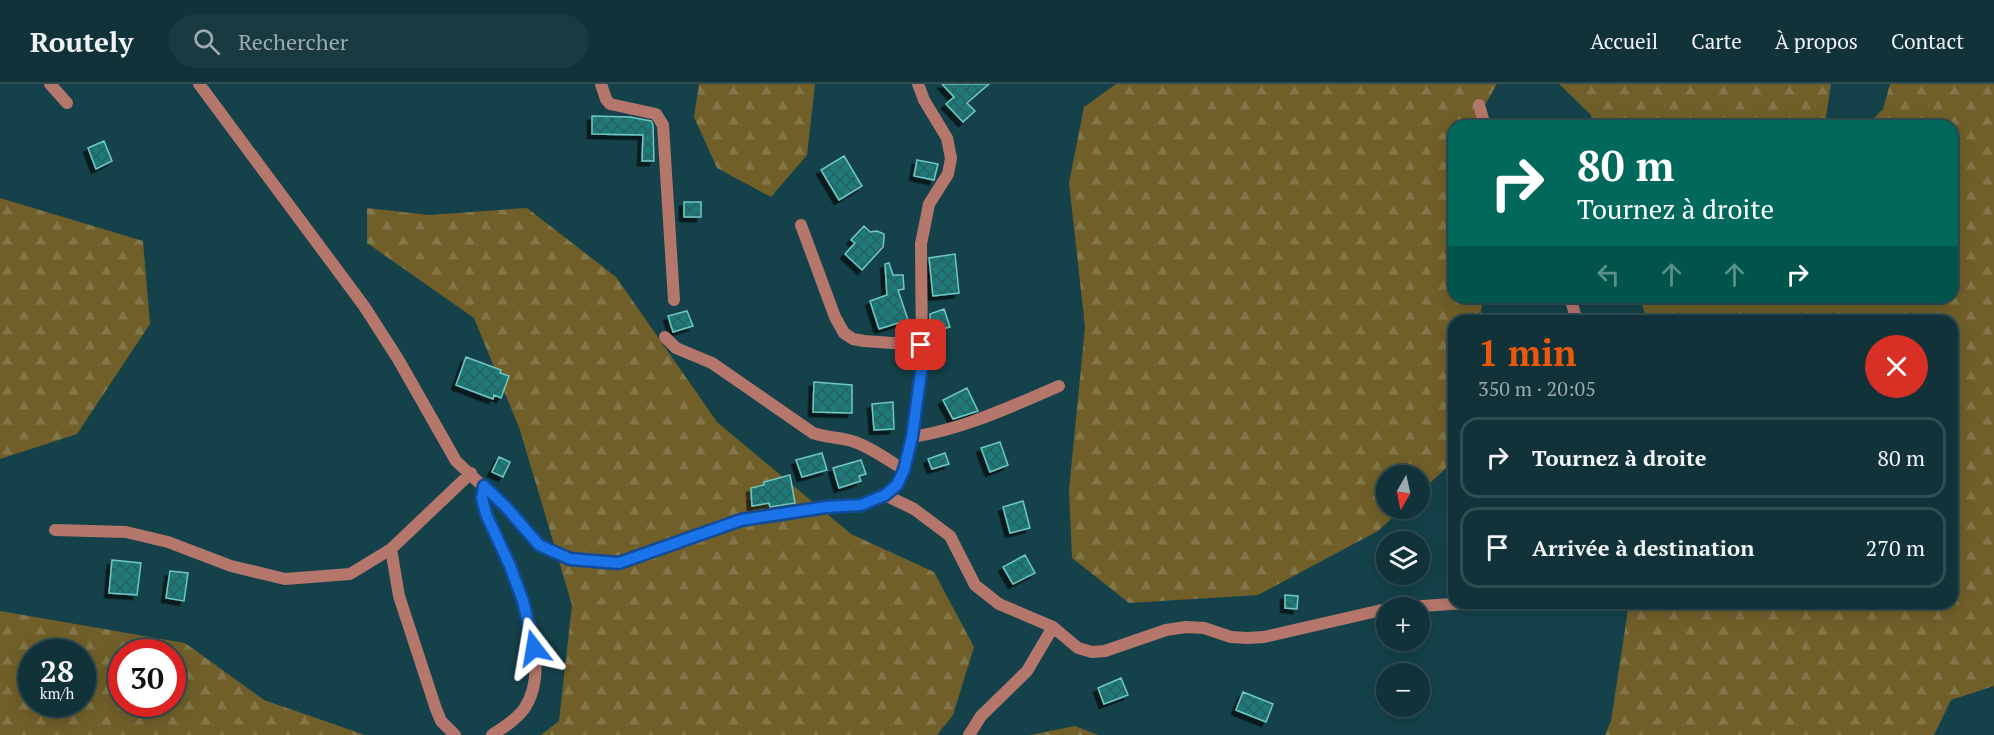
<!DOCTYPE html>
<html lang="fr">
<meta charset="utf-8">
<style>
body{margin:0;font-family:"PT Serif",serif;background:#193a40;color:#f1f3f6;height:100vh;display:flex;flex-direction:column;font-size:22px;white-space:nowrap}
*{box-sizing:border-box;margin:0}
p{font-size:20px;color:#9caaae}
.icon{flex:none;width:33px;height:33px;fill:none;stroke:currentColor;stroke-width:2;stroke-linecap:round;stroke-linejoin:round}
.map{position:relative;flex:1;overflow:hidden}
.drawer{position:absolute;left:1448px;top:231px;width:510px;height:294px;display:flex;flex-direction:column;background:#103238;border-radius:18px;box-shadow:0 3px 15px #0003,0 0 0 2px #304d53}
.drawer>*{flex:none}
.guide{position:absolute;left:1448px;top:36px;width:510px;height:183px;border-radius:18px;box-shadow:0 3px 15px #0003,0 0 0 2px #304d53;background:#00695c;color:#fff;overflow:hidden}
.needle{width:39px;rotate:189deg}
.controls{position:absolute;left:1376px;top:381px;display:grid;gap:12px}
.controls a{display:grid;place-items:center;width:54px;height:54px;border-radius:50%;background:#103238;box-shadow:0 3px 15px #0003,0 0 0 2px #304d53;font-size:30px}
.speed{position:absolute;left:18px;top:555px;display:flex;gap:12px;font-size:30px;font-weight:700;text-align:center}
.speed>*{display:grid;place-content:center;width:78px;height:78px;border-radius:50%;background:#103238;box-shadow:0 3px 15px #0003,0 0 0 2px #304d53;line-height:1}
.speed small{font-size:15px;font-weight:400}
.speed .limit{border:9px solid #d22;background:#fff;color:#111}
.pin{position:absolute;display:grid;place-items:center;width:51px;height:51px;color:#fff;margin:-26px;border-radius:12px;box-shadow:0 3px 9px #0006}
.me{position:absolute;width:66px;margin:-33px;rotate:346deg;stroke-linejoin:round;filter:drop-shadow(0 0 4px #0008)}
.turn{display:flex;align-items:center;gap:21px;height:126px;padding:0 30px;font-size:27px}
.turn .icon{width:78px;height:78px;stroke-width:2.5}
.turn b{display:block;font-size:42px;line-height:51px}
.lanes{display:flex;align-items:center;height:57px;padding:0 30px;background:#0003;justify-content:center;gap:30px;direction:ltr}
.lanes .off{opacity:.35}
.round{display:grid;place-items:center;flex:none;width:63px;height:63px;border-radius:32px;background:#193a40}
.summary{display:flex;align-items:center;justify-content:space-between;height:102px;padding:0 30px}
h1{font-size:36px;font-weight:800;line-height:45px;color:#ea580c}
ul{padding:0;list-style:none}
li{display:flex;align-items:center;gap:18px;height:81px;margin:0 12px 9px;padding:0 18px;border:3px solid #304d53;border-radius:18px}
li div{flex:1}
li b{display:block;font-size:22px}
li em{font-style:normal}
header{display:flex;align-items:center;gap:36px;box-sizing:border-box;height:84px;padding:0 30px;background:#103238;border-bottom:2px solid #304d53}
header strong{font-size:28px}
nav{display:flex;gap:33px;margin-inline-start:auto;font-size:21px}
.search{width:420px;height:54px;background:#193a40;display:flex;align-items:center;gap:15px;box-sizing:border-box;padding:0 21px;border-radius:33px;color:#9caaae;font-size:22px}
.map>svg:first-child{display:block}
.forest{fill:url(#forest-firs);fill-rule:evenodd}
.building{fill:url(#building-cross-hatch);stroke:#71c7c3;stroke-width:1.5;filter:url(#shadow)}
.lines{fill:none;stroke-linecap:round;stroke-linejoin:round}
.street{stroke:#b5776b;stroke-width:12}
.route-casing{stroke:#114b97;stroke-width:15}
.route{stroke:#1a73e8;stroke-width:10}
</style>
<header>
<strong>Routely</strong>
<div class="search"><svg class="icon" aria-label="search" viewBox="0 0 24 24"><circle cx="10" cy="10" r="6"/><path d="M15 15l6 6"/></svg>Rechercher</div>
<nav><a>Accueil</a><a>Carte</a><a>À propos</a><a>Contact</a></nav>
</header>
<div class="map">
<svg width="1994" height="651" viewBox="0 0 1994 651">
<defs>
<pattern id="forest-firs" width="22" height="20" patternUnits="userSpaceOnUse" patternTransform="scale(1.5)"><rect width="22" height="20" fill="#705f29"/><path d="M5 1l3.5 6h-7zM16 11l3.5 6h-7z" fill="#837649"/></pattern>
<pattern id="building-cross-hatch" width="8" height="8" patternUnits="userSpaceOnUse" patternTransform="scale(1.5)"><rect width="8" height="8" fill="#1b7a78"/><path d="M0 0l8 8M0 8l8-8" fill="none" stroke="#2c6161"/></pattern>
<filter id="shadow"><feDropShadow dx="-4.5" dy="4.5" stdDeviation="0" flood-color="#0009"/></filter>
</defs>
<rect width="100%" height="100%" fill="#15424a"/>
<!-- forest -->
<path class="forest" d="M699 0H815L807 71 771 113 717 84 694 33Z
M1116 0H1497L1475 38V42H1454V213H1483L1480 237H1454L1453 378 1419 409V392H1386V424L1402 425 1378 447 1258 511 1129 519 1072 474 1069 406 1085 243 1069 99 1084 23Z
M1559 0H1831L1826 33 1836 42H1594L1591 31Z
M1890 0H1994V602L1951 616 1934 651H1605L1611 637 1629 519H1952V237H1647L1640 213H1952V42H1866L1883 25Z
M0 114 143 157 150 240 77 350 0 375Z
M367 124 429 131 527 124 616 193 717 338 851 450 934 488 974 563 953 631 937 651H541L559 637 572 521 520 346 474 234 367 159Z
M0 527 185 559 264 616 365 651H0ZM82 568V620H32V568ZM122 568H172V620H122Z
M1075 642 1098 651H1030Z"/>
<!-- building -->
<path class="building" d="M942 0H989L967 19 975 27 963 38 946 20 954 13Z
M592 32 630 33 651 37 653 41 654 77H642L643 51 592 50Z
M104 57 112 77 96 85 88 64Z
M844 72 862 102 839 116 821 86Z
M917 76 938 80 934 96 914 92Z
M684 118H701V133H684Z
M864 142 870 148 877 147 884 150V155L883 163 862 186 845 170 855 159 851 156Z
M955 170 959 209 933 212 929 174Z
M889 179 893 191H903L904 205 898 206 908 236 879 245 870 217 887 211 885 180Z
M944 225 950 243 930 249V230Z
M687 227 693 242 673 248 668 232Z
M466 273 501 286 500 289 509 292 501 314 494 311 493 315 456 301Z
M814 298 852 301V329L813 328Z
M967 304 978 327 953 335 943 316Z
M893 318 894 345 874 346 872 320Z
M1000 358 1008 381 990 388 981 364Z
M822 369 827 386 802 393 796 376Z
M945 369 949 380 932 385 928 375Z
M499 373 510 378 503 393 492 388Z
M861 376 866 390 859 392 861 397 839 404 833 384Z
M790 391 795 419 770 423 769 419 752 422 751 404 764 401V398Z
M1023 417 1030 444 1010 449 1003 423Z
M1025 471 1035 489 1013 500 1003 483Z
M112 476 141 479 137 511 109 509Z
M170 487 188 489 184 517 166 514Z
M1285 511 1298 512 1297 525 1285 524Z
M1121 594 1128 611 1104 620 1098 604Z
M1243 608 1273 620 1266 638 1236 626Z"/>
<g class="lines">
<!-- street -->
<path class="street" d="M50 0 67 19
M199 0 364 222 398 275 456 377 506 424 539 461 570 475 619 479 741 436 826 423 861 421 885 411 896 401 904 386 912 353 922 281 921 160 929 120 948 90 951 74 947 54 924 16 918 0
M601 0 606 15 610 20 656 30 663 41 674 216
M1479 21 1485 42
M801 141 835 233 844 249 853 255 864 257 921 261
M1570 213 1577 237
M665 253 676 264 712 279 813 349C827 354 841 353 855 358 872 364 888 376 904 386
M912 353C964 345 1010 323 1059 302
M485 402C480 428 494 449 505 471 523 511 552 584 524 625 516 636 504 643 492 651
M885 411 914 425 950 452 975 501 999 520 1053 543 1078 564 1092 568 1105 567 1166 546 1186 543 1204 544 1231 553 1247 554 1264 553 1386 525
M55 446 126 448 168 458 231 482 285 495 350 490 391 465 471 389
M391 465 399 512 436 625 441 637 455 651
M1395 524 1465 519
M969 651 981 632 1027 587 1053 543"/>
</g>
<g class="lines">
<defs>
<path id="route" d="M534 564 523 517 510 482 486 430 482 414 484 402 506 423 539 461 570 475 619 479 741 436 826 423 861 421 885 411 897 401 904 386 912 353 922 281 921 261"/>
</defs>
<!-- route casing -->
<use href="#route" class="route-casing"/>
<!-- route -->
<use href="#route" class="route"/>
</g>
</svg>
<div class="controls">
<a><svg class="needle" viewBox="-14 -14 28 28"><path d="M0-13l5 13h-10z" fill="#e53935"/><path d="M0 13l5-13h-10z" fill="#9caaae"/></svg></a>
<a><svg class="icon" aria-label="layers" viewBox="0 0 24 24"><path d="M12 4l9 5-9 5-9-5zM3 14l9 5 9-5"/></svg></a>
<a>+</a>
<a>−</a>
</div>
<div class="speed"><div>28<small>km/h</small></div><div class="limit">30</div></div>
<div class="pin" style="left:921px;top:261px;background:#d93025"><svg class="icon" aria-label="arrive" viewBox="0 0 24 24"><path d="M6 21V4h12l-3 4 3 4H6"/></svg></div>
<svg class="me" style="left:534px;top:564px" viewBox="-20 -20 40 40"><path d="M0-17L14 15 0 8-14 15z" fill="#1a73e8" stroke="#fff" stroke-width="4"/></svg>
<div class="guide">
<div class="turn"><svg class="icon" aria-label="right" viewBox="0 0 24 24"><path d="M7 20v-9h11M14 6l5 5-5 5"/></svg><div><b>80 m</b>Tournez à droite</div></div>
<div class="lanes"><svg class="icon off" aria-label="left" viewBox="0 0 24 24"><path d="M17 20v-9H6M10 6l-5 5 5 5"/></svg><svg class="icon off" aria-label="ahead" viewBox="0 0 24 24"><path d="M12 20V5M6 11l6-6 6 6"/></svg><svg class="icon off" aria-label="ahead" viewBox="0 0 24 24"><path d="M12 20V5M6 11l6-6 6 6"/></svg><svg class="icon" aria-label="right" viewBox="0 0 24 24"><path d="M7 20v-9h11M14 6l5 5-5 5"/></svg></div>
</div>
<section class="drawer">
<div class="summary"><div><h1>1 min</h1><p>350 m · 20:05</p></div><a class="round" style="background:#d93025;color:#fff"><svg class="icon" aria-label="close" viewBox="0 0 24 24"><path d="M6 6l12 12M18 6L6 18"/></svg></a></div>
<ul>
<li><svg class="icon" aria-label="right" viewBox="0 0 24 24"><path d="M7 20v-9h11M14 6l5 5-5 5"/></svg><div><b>Tournez à droite</b></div><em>80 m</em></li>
<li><svg class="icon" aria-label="arrive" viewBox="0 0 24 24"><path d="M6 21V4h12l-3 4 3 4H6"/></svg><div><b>Arrivée à destination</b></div><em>270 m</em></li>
</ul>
</section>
</div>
